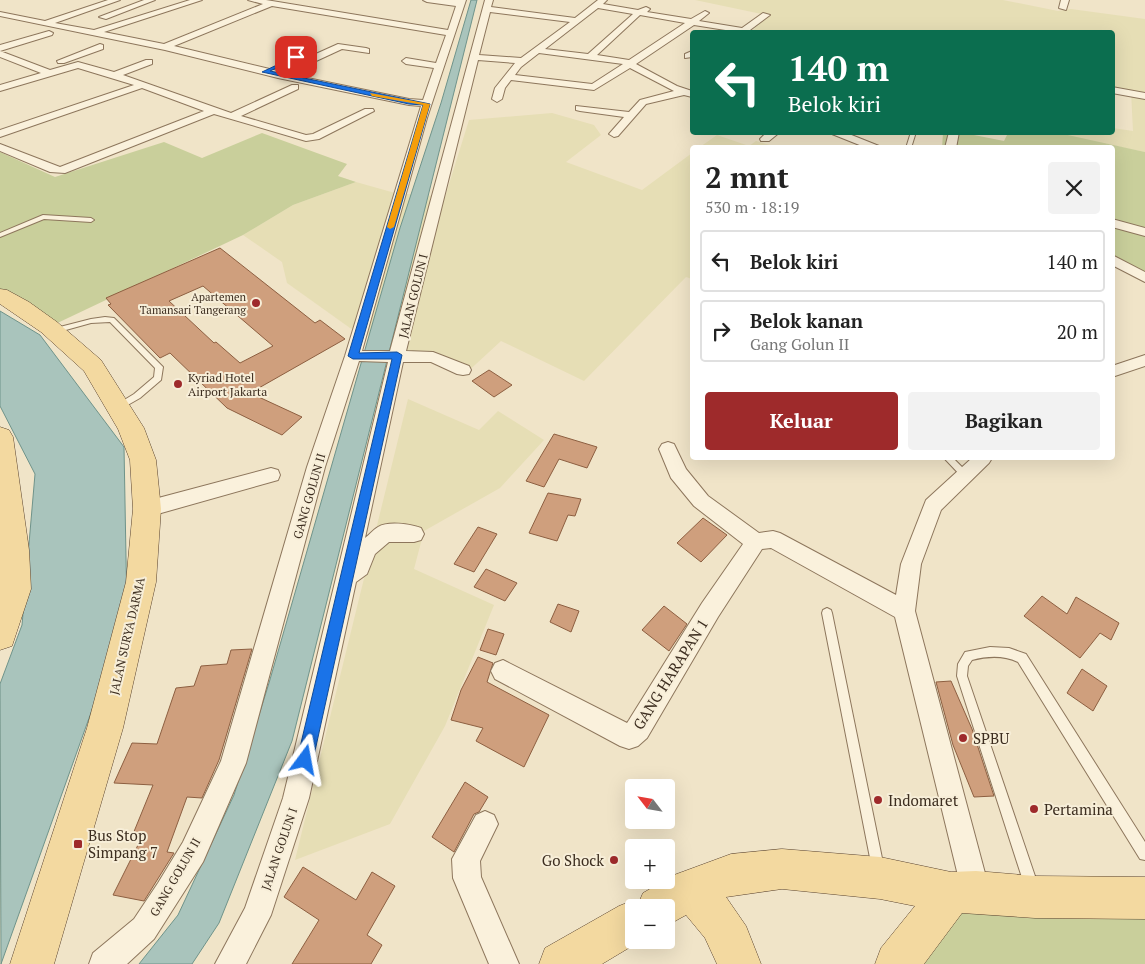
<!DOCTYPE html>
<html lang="id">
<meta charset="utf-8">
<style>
body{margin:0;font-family:"PT Serif",serif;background:#f2f2f2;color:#222;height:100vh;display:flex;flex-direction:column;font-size:19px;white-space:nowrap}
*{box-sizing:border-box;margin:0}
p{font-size:16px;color:#767676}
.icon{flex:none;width:28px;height:28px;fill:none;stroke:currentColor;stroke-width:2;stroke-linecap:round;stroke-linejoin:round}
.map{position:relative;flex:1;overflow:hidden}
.details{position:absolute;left:690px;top:145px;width:425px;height:315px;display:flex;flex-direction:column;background:#fff;border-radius:5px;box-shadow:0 5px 20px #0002}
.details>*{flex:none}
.hud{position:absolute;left:690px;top:30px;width:425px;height:105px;border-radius:5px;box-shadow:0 5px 20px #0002;background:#0b6e4f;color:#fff;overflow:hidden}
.needle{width:32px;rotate:301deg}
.fabs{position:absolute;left:625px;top:779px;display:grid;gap:10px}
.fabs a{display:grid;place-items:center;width:50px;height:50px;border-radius:5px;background:#fff;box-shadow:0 5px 20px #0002;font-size:25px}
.pin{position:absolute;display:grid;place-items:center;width:42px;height:42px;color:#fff;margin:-21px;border-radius:10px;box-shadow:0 2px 8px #0006}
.me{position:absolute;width:55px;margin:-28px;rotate:13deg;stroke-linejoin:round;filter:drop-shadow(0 0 4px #0008)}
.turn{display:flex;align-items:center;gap:18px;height:105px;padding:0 15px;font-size:22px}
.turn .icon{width:65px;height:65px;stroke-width:2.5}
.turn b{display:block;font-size:35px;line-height:42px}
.round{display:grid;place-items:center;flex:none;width:52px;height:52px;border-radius:5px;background:#f2f2f2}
.overview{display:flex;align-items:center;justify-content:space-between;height:85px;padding:0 15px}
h1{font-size:30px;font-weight:800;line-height:38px}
.action{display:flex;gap:10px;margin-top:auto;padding:10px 15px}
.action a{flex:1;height:58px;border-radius:5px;background:#9e2a2b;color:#fff;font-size:20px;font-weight:800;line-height:58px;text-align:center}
.action a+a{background:#f2f2f2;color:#222}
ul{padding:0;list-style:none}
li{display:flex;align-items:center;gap:15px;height:62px;margin:0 10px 8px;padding:0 5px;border:2px solid #e0e0e0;border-radius:5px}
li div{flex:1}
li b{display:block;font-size:19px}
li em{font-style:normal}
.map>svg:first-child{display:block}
.farmland{fill:#e6deb5}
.green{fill:#c9cf9b}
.water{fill:#a9c4bc;stroke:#6f938a}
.building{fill:#cf9f7d;stroke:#8d5f41;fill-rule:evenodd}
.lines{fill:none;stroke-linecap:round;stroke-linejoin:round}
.lane-casing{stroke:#8d765c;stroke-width:2}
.street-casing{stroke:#8d765c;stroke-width:2}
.primary-casing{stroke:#5b4430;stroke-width:1}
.lane{fill:#faf1dc;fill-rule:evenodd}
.street{fill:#faf1dc;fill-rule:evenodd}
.primary{fill:#f3d9a0;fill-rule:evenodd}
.route{fill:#1a73e8;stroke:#114b97}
.slow{fill:#f59e0b}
.poi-dot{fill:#9e2a2b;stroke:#f7eed8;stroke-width:2}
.labels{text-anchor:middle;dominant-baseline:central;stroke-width:4;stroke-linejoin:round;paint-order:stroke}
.far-poi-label{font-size:11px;fill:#3d2e20;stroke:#f7eed8;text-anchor:end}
.street-label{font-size:12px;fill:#3d2e20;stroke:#f7eed8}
.poi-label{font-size:12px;fill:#3d2e20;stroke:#f7eed8;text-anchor:start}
.near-street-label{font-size:15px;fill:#3d2e20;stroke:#f7eed8}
.near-poi-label{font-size:15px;fill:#3d2e20;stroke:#f7eed8;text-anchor:start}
</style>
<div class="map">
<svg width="1145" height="964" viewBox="0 0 1145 964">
<rect width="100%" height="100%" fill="#f0e4c8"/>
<!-- farmland -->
<path class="farmland" d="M695 0H1003L1058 11 1071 9 1145 19V152L1054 133 1112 132 1113 128 1133 131 1131 91 1113 88 1112 32H761L752 31 767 15Z
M552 113 594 125 601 135 566 162 642 190 692 153V279L686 277 584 381 501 341 463 376 350 328 287 283 282 262 243 235 293 205 356 182 395 193 445 197 469 120Z
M717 135 749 146 756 141 777 147H700Z
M408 399 479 430 498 411 544 440 500 488 424 531 414 569 494 605 445 726 390 824 295 860Z"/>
<!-- green -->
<path class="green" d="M1054 132 1145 152V274L1113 256 1112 148H942L943 133H964L1004 141 1008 133Z
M262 133 347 164 338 176 356 182 293 205 243 235 49 327 0 299V152L55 177 164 142 202 158Z
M951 893 1145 898V964H897Z"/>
<!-- water -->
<path class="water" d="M471 0H477L292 741 219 923 192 964H139L178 915 234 795 269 683 400 228 441 103Z
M0 311 40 335 124 447 127 612 1 964 0 684 22 625 35 474 0 406Z"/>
<!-- building -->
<path class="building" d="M220 248 315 323 320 320 345 339 250 393 302 417 282 435 227 408 170 353 160 358 108 305 111 304 106 298ZM203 286 273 346 240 363 216 342 214 343 169 301Z
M489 370 512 385 494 397 472 381Z
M554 434 597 447 587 468 559 459 544 487 526 481Z
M548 493 581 499 575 516 568 515 557 541 529 533Z
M703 518 727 535 701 562 677 543Z
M478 527 497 534 474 572 454 564Z
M486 569 517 583 505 601 474 587Z
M1042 596 1067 614 1076 597 1119 623 1111 640 1100 633 1080 658 1024 616Z
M558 604 579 611 571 632 550 622Z
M664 606 687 624 669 651 642 630Z
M488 629 504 634 496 655 480 650Z
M252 649 219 760 202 798 187 797 167 852 174 853 144 901 113 895 143 835 133 834 153 785 114 783 132 743 157 744 176 688 194 686 201 666 227 664 231 650Z
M478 657 493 663 487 682 549 715 524 767 476 741 483 728 451 720 461 690Z
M1082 669 1107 686 1093 711 1067 693Z
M951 681 972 729 994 796 974 797 953 745 936 682Z
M465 782 488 797 479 812 474 814 454 852 432 837Z
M303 867 356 900 372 872 395 886 367 935 382 945 371 964H292L319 920 284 897Z"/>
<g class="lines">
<defs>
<path id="lane" d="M911 132H916L911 148H906Z
M43 215 91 218 94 220 91 222 44 219 0 237V233Z
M105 317 114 318 163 367 161 380 140 398 119 410 115 407 116 405 134 394 154 377 155 368 110 322 91 323 55 333 51 331 52 329 91 319Z
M944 458H953L968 473 969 475 968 477H962Z
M827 608 831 610 832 613 884 868 883 873 878 874 873 873 872 868 822 613 823 610Z
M990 647 1009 648 1026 654 1145 842V860L1140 859 1018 662C1003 655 988 656 972 660L968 666 967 676 1038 885 1036 890 1031 892 1026 890 957 676 958 664 965 652Z"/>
<path id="street" d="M108 0H120L55 23 94 30 190 0H202L104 32 164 44 263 4 248 0H266L448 30 456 6 427 2 423 0H466L427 118 362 351H390L485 0H493L491 7 575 18 598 0H607L603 4 638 10 646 7 650 9 647 12 691 19 705 11 709 13 699 21 742 28 763 13 770 15 750 30 753 32H738L694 25 636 64 677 86 692 91V97L684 95 646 104 618 136 614 137 609 134 624 117 580 111 576 110V106L629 112 640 100 674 91 630 68 594 90 511 80 505 88 502 99 497 102 492 99 495 88 515 63 478 60 406 351 433 352 469 366 471 370 469 374 463 375 457 374 431 362H403L365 538C369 535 373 530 378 527 388 521 410 524 421 528L424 534 421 540 414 542H389L375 554 367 574 356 582 309 798 271 915 246 964H215L245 908 283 798 388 362 359 361 325 467 246 763 203 862 154 939 127 964H89L93 953 134 919 158 883 183 842 221 761 307 467 345 356 421 106 409 105 278 78 165 50 0 16V12L45 21ZM272 6 446 35 436 63 406 58 402 61 406 64 434 68 423 100 409 99 288 74 342 49 369 53V49L366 48 338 44 278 71 174 46ZM598 8 633 14 588 54 545 49ZM490 12 570 22 521 58 479 55ZM640 15 685 23 629 60 597 55ZM539 53 623 64 592 84 515 75 521 67Z
M144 0H155L106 19 99 17Z
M1061 0H1069L1066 10 1059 8Z
M49 31 53 33 52 35 0 51V45Z
M100 44 103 45V49L64 63H58L57 61Z
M0 51 50 70 78 62 114 72 146 60H152V64L123 75 231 113 292 85H298V89L241 116 306 135 313 134 365 109H373L374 111 319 139 306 141 214 114 65 173 50 172 0 151V144L60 167 204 111 142 88 0 137V130L134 85 78 68 0 91V85L41 73 0 57Z
M692 51V57L685 58V54Z
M1112 87 1145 93V99L1112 93Z
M767 132H780L769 141H761L760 139Z
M827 132H844L884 148H867Z
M949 132H959L956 148H945Z
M1112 219 1145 228V236L1112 227Z
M1112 255 1145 272V282L1112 265Z
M1145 355V366L1112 377V366Z
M668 442 674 444 686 469 708 496 759 533 773 531 780 533 896 595 901 564 926 500 972 458H992L989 463 941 510 921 564 915 611 990 892 986 902 976 906 966 902 962 892 895 617 771 548 762 549 718 617 647 738 638 746 629 749 620 746 495 679 491 671 495 663 503 660 627 723 629 720 702 603 743 544 694 506 671 478 659 449 662 444Z
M271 468 278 470 280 475 278 480 147 517 140 515 137 509 140 503 147 501Z
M485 811 494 815 498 824 480 861 481 877 519 964H489L453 878 452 859 476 815Z"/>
<path id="primary" d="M0 289 7 290 29 302 57 322 101 360 144 428 156 460 161 509 156 582 123 728 54 964H10L87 728 126 582 133 509 130 460 118 429 84 371 41 332 0 304Z
M0 427 9 430 13 437 29 550 31 589 12 646 0 650Z
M782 849 880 857 951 872 976 871 1035 876 1145 877V919L1035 918 962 913 924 964H875L881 948 915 906 880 899 782 889 726 897 746 926 761 964H717L705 938 686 915 666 926V908H634V940H642L602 964H539L545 948 619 906 634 900 639 902 643 893 674 875 731 854Z"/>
</defs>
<!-- lane casing -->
<use href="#lane" class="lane-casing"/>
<!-- street casing -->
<use href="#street" class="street-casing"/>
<!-- primary casing -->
<use href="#primary" class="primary-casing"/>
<!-- lane -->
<use href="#lane" class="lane"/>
<!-- street -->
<use href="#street" class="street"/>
<!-- primary -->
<use href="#primary" class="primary"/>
</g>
<!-- route -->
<path class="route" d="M296 56 298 58 270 71 430 104 359 353 397 352 402 355 313 760 311 765 305 768 300 765 297 760 392 359H353L348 356 423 105 409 104 262 72Z"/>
<!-- slow -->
<path class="slow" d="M370 93 430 104 394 227 390 229 387 227 423 105 372 96Z"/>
<!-- markers -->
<g class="poi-dot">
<circle cx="256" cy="303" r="5"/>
<circle cx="178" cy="384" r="5"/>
<circle cx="963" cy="738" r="5"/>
<circle cx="878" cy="800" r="5"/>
<circle cx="1034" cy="809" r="5"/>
<rect x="73" y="839" width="10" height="10" rx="2.5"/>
<circle cx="614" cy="860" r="5"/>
</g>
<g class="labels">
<!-- far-poi labels -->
<g class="far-poi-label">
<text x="246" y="297">Apartemen<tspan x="246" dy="13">Tamansari Tangerang</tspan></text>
</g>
<!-- street labels -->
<g class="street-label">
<text transform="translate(413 296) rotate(-76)">JALAN GOLUN I</text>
<text transform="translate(309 496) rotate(-74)">GANG GOLUN II</text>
<text transform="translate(127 636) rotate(-77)">JALAN SURYA DARMA</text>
<text transform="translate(279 849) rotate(-71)">JALAN GOLUN I</text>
<text transform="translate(175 877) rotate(-60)">GANG GOLUN II</text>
</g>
<!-- poi labels -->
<g class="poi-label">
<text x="188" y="377">Kyriad Hotel<tspan x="188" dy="14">Airport Jakarta</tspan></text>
</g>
<!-- near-street labels -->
<g class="near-street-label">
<text transform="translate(670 674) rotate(-58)">GANG HARAPAN 1</text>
</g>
<!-- near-poi labels -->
<g class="near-poi-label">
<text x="973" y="738">SPBU</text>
<text x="888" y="800">Indomaret</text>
<text x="1044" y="809">Pertamina</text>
<text x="88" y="835">Bus Stop<tspan x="88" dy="17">Simpang 7</tspan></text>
<text x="604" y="860" text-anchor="end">Go Shock</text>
</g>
</g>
</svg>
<div class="fabs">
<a><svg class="needle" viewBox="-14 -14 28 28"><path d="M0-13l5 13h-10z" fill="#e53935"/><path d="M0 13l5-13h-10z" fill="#767676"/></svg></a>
<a>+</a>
<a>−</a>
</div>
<div class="pin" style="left:296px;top:57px;background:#d93025"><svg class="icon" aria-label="arrive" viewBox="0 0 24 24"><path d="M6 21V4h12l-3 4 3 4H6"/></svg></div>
<svg class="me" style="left:305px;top:760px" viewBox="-20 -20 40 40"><path d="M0-17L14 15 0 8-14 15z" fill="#1a73e8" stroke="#fff" stroke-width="4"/></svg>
<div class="hud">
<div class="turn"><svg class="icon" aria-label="left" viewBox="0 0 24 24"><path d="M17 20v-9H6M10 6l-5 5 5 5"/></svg><div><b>140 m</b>Belok kiri</div></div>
</div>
<section class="details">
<div class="overview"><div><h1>2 mnt</h1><p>530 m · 18:19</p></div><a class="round"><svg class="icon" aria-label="close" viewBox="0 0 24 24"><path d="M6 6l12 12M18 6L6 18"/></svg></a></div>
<ul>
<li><svg class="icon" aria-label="left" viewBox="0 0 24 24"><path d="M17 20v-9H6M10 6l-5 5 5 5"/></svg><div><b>Belok kiri</b></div><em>140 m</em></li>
<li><svg class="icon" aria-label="right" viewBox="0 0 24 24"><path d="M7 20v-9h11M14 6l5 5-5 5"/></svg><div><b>Belok kanan</b><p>Gang Golun II</p></div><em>20 m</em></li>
</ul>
<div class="action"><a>Keluar</a><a>Bagikan</a></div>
</section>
</div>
